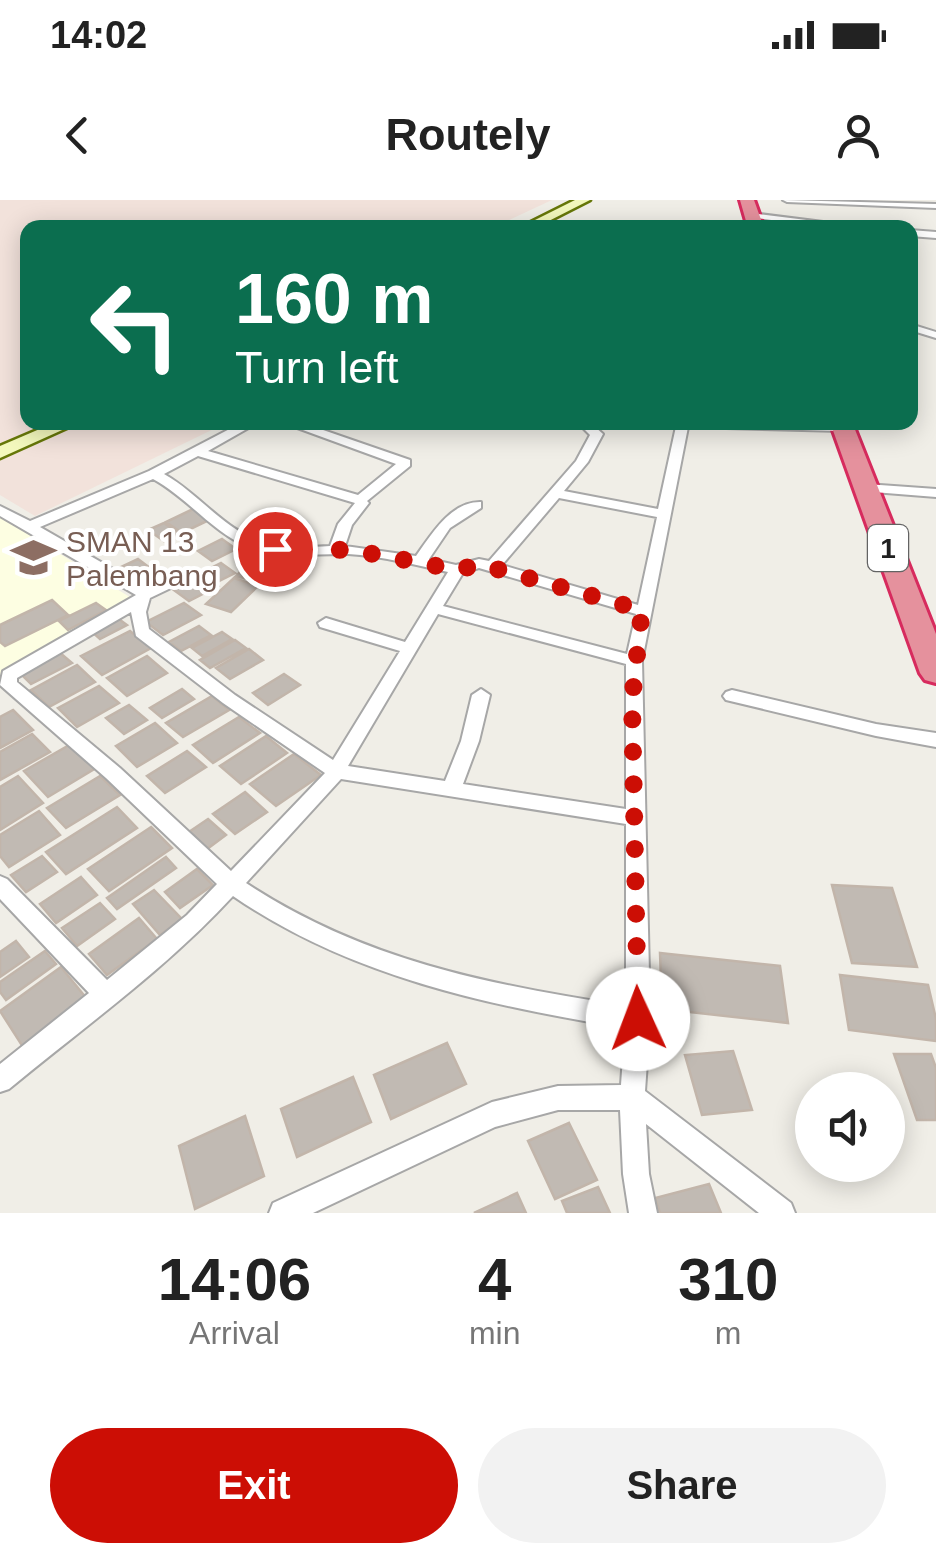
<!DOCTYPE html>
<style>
body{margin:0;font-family:Arial,sans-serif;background:#f2f2f2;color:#222;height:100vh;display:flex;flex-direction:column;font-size:38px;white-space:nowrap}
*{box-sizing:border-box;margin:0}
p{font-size:32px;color:#767676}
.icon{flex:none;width:55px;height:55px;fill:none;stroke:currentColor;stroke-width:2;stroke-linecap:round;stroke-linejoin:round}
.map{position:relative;height:1013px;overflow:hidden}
.side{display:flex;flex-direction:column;background:#fff;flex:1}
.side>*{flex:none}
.banner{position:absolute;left:20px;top:20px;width:898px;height:210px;border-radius:20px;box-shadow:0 5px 25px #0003;background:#0b6e4f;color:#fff;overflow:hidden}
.tools{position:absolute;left:795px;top:872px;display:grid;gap:20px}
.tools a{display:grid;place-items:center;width:110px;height:110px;border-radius:50%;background:#fff;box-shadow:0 5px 25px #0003;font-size:50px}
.pin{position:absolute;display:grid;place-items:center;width:85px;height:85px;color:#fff;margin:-42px;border:5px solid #fff;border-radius:50%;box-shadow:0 2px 10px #0007}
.me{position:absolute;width:110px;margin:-55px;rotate:358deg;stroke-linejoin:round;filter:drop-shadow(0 0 8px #0008)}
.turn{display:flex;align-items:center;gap:35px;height:210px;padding:0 50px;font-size:45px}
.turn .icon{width:130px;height:130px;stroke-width:2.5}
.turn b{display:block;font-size:70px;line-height:85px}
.eta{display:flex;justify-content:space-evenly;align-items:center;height:170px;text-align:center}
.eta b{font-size:60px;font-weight:800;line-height:70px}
.action{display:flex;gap:20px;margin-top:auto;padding:20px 50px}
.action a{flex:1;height:115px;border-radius:60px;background:#cc0e05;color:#fff;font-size:40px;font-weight:800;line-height:115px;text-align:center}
.action a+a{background:#f2f2f2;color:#222}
.status{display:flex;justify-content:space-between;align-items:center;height:70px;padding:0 50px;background:#fff;direction:ltr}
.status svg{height:28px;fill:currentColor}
header{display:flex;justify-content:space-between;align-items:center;height:130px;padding:0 50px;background:#fff;font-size:45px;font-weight:800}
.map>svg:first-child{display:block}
.education{fill:#fdfee2}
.military{fill:#f2e2db}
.building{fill:#c1bab3;stroke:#c2b5aa;stroke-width:2.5}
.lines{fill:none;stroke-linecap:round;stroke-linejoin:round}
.street-casing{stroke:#a7a7a7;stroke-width:4}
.secondary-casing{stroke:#667708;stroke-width:5}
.highway-casing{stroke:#d72b5e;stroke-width:6}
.street{fill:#fff;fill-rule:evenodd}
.secondary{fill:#f3f8bd;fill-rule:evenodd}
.highway{fill:#e5919d;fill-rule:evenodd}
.route{stroke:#cc0e05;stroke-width:18;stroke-dasharray:0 32.4}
.labels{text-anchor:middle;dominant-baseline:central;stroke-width:8;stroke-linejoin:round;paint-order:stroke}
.shield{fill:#fff;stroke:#636363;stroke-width:2.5}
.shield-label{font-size:28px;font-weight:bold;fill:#202020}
.education-label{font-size:30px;fill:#785e54;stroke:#fff;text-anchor:start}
</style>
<div class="status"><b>14:02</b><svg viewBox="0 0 49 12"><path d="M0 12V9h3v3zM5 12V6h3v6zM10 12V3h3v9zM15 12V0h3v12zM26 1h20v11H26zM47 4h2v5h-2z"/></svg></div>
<header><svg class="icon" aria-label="back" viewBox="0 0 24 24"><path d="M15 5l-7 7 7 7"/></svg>Routely<svg class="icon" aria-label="person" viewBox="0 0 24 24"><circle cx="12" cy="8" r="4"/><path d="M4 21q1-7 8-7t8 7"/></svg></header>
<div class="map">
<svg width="936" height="1013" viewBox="0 0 936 1013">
<rect width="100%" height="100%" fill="#f0eee7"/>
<!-- education -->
<path class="education" d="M0 317 133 399 0 475Z"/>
<!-- military -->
<path class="military" d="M0 0H552L492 28H28V222L226 223 35 316 0 295Z"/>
<!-- building -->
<path class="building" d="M193 309 209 320 182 333 166 322Z
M164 323 180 334 164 341 148 330Z
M222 339 236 349 212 361 198 351Z
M257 355 282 361 262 383 236 376Z
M138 359 150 368 133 376 121 367Z
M221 363 235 373 217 382 203 372Z
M200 373 218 386 189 401 171 388Z
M234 378 258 386 231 412 206 404Z
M52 400 68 415 5 446 0 442V425Z
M96 403 106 410 68 430 59 421Z
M184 403 201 415 163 435 146 422Z
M116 417 127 425 100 439 90 430Z
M199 426 211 435 181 451 169 442Z
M130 431 151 448 102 475 81 456Z
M222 432 232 439 202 456 192 448Z
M235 440 246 448 210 468 200 460Z
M249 449 263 460 230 479 216 468Z
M59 452 72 463 31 484 19 472Z
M147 456 167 473 127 496 107 478Z
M77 465 95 482 49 507 31 490Z
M284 474 300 485 268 505 253 493Z
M99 486 119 503 77 527 58 508Z
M182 489 194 499 162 518 150 508Z
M212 496 229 510 183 537 166 523Z
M129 505 147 520 124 534 106 518Z
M13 510 33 530 0 548V517Z
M239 517 260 533 213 563 193 545Z
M155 523 177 543 137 567 116 546Z
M32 534 50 552 0 580V552Z
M266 536 287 553 241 584 220 566Z
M71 544 96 568 48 597 24 571Z
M187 551 206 567 165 593 147 576Z
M294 554 321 575 276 606 250 584Z
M18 576 43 603 0 630V587Z
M100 576 120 595 66 628 47 608Z
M245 592 267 612 235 634 213 614Z
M117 607 137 628 66 674 46 652Z
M39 611 60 635 9 667 0 656V635Z
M208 619 226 635 207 649 189 632Z
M151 627 172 648 109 691 88 669Z
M42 656 57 672 26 692 11 675Z
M166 657 176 668 117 709 107 698Z
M197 669 213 685 180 708 165 692Z
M81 677 97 695 56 723 40 704Z
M832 685 892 688 917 767 852 763Z
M154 690 182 719 160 735 133 704Z
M100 703 115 719 77 746 62 728Z
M139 718 157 739 107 775 89 754Z
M16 741 29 757 0 777V752Z
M45 751 56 764 6 800 0 792V782Z
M660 753 780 766 788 823 662 809Z
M61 767 87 799 23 847 0 811Z
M840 775 928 785 936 819V841L849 830Z
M447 843 466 884 391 919 374 875Z
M733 851 752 910 702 915 685 855Z
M894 854H931L936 868V920H917Z
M353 877 371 922 297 957 281 909Z
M245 916 264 976 195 1009 179 946Z
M569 923 597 980 555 999 528 941Z
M709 984 721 1013H660L655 998Z
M598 987 610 1013H567L562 1001Z
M517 993 526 1013H474Z"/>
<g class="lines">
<defs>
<path id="street" d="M783 0 936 4V8L787 2Z
M751 13 855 26 859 28H831L748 17Z
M910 30 936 32V38L910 36Z
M910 124 936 132V138L910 130Z
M243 222H259L208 251 358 295 396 264 281 222H300L410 260V266L367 301 369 303 352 325 345 346 416 356C431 335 451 301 481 302V308L450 328 429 359 456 365 479 359 489 361 576 261 590 235 582 227 584 222H596L594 226 603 234 588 262 564 291 658 309 677 222 846 224V230L842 231 688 227 642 461 650 819 645 891 791 1003 795 1013H759L646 924 649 974 657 1013H629L623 974 620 910H558L495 927 313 1013H269L273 1003 492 902 558 886 621 885 625 828C487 805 351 777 233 696 166 769 85 826 9 889L0 892V864L89 793 0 699V676L7 679 107 780 187 715 217 684 106 578 0 485 3 471 136 395 0 316V306L30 321 149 271ZM198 256 355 303 338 324 330 346C310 347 288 349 268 344 226 333 200 294 164 274ZM153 279C188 298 212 332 248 347 281 360 314 353 348 354 382 356 415 365 448 372L405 442 326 418 318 423 320 427 400 451 333 560 235 495 149 429 146 412 150 398 173 387 176 384 173 381H163L146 388 40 327ZM559 298 657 317 638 405 502 365ZM479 368 636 414 627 454 443 406 463 373ZM131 412 136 436 223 503 325 573 231 671 120 568 17 482V478ZM438 414 626 464V609L463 584 479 541 490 495 481 489 472 495 461 541 445 581 348 566ZM341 579 626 624V806C487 784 365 761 246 683Z
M866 284 936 289V297L861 291 859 288Z
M732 490 876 524 936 533V547L876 536 726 500 723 496 726 492Z"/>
<path id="secondary" d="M575 0H590L535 28H519Z
M56 222H80L0 258V246Z"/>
<path id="highway" d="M740 0H754L764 28H748Z
M830 222H852L936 434V483L925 480 920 473Z"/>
</defs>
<!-- street casing -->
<use href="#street" class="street-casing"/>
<!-- secondary casing -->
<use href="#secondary" class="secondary-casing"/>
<!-- highway casing -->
<use href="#highway" class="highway-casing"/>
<!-- street -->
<use href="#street" class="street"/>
<!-- secondary -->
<use href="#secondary" class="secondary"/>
<!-- highway -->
<use href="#highway" class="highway"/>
</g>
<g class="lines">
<!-- route -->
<path class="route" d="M275 349 352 350 458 370 479 364 642 410 632 500 638 819"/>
</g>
<!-- icons -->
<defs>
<symbol id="school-bare" viewBox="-9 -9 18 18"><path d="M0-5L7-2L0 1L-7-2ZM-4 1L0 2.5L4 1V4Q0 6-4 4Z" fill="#8d6e63" stroke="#fff" stroke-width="2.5" paint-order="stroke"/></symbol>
</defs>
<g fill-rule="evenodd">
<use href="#school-bare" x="2" y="326" width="63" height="63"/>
</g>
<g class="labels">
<!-- shield labels -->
<rect class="shield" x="868" y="325" width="40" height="46" rx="8"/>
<g class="shield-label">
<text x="888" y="348">1</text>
</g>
<!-- education labels -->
<g class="education-label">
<text x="66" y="341">SMAN 13<tspan x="66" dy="34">Palembang</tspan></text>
</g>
</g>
</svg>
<div class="tools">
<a><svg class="icon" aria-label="sound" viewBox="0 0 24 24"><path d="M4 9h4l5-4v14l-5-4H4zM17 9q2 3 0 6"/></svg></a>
</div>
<div class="pin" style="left:275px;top:349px;background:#d93025"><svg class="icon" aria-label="arrive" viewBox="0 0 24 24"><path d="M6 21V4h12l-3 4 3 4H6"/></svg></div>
<svg class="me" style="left:638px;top:819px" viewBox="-20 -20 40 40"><circle r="19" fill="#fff"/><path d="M0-13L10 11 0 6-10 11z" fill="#cc0e05"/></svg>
<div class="banner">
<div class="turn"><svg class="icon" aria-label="left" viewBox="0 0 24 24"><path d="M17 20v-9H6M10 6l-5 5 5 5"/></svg><div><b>160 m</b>Turn left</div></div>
</div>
</div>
<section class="side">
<div class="eta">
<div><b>14:06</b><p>Arrival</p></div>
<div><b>4</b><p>min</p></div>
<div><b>310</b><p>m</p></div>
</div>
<div class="action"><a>Exit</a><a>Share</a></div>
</section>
